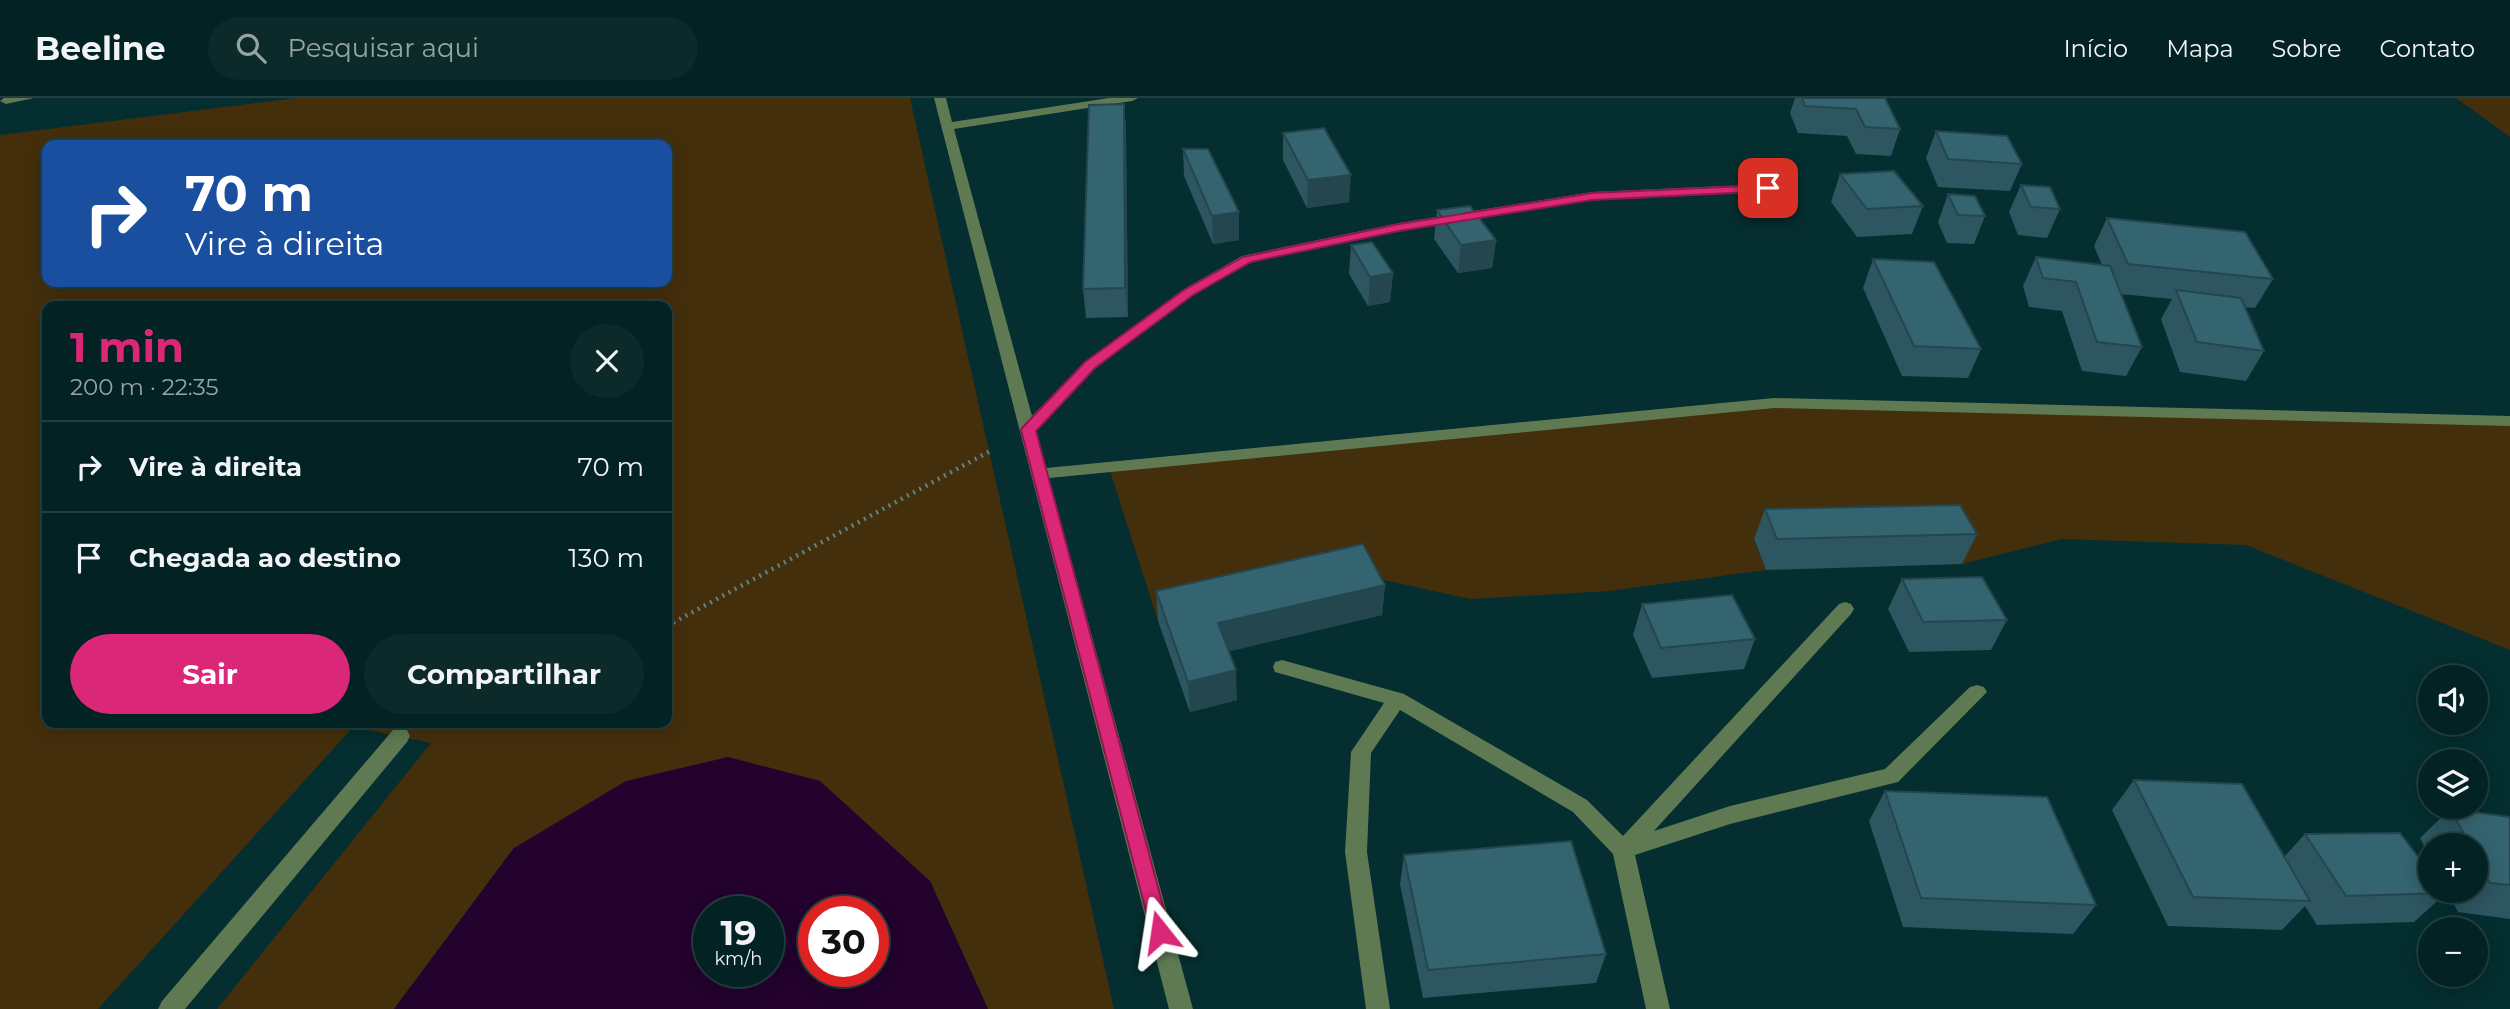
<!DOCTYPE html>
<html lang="pt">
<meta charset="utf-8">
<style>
body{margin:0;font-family:Montserrat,sans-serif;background:#0d2a2b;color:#f1f3f6;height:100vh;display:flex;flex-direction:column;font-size:26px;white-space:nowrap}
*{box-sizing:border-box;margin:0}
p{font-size:23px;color:#97a4a6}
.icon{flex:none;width:38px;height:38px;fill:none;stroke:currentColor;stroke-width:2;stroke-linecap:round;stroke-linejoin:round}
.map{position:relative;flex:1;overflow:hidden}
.panel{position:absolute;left:42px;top:203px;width:630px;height:427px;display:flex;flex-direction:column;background:#032223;border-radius:14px;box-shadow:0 4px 18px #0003,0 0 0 2px #243f41}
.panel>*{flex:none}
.banner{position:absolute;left:42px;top:42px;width:630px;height:147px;border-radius:14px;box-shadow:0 4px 18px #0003,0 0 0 2px #243f41;background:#1a4fa0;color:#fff;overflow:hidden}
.controls{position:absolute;left:2418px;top:567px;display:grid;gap:14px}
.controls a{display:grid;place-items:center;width:70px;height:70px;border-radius:50%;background:#032223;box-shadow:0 4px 18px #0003,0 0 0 2px #243f41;font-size:35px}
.speed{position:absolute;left:693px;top:798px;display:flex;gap:14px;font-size:35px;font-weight:700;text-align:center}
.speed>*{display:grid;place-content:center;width:91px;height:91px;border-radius:50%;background:#032223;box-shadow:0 4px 18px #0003,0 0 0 2px #243f41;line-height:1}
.speed small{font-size:18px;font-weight:400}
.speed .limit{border:10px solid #d22;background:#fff;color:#111}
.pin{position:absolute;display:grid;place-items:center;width:60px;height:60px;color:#fff;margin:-30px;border-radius:14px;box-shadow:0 4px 10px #0006}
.me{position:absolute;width:77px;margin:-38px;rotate:345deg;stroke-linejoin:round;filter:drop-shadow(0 0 5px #0008)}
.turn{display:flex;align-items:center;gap:24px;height:147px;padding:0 28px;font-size:32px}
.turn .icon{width:91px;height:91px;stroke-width:2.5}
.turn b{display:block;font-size:49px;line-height:60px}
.round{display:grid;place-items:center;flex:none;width:74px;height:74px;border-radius:37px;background:#0d2a2b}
.head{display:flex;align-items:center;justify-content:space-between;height:119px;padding:0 28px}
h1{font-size:42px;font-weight:700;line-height:52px;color:#db2777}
.cta{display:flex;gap:14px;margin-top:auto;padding:14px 28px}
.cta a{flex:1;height:80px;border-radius:42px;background:#db2777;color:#fff;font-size:28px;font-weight:700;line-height:80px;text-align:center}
.cta a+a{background:#0d2a2b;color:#f1f3f6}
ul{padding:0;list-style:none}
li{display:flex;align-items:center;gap:21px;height:91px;padding:0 28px;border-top:2px solid #243f41}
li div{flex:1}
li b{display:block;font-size:26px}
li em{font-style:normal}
header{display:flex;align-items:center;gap:42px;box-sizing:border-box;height:98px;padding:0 35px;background:#032223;border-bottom:2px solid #243f41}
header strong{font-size:33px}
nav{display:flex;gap:38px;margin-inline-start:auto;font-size:24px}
.search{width:490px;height:63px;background:#0d2a2b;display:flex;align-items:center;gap:18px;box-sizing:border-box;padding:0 24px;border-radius:38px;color:#97a4a6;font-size:26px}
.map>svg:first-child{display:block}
.green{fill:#442f0c;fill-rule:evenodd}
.water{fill:#23022e;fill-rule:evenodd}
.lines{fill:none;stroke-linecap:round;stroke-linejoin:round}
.path{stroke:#618384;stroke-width:4.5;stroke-dasharray:2 5;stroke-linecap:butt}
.minor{fill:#5f7a52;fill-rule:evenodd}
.wall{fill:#2d5660}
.shaded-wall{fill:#24464e}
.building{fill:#346470;stroke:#24464e;stroke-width:2}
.route{fill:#db2777;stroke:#8e194d;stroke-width:2}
</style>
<header>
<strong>Beeline</strong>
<div class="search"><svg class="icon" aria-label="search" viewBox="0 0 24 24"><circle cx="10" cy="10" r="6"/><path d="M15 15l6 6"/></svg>Pesquisar aqui</div>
<nav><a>Início</a><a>Mapa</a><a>Sobre</a><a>Contato</a></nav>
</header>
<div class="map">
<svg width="2510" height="911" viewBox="0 0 2510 911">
<rect width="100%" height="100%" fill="#042e2f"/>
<!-- green -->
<path class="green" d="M296 0H910L1114 911H988L930 783 514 750 394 911H217L431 645 353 629 98 911H0V37ZM47 47H667V184H47ZM47 208H667V625H47Z
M2456 0H2510V39Z
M1774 305 2510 323V552L2246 447 2062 441 1962 466 1945 437 1754 442 1766 472 1609 493 1470 501 1361 477 1158 523 1109 370Z"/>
<!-- water -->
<path class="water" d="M728 659 820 683 930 783 988 911H394L514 750 626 683ZM709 814H768V873H709ZM814 814H873V873H814Z"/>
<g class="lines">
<!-- path -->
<path class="path" d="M667 528 992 352"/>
<!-- minor -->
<path class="minor" d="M4 0H34L6 6 0 3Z
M934 0H946L952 24 1109 0H1138L1132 3 954 31 1032 318 1085 264 1184 191 1242 158 1399 125 1592 94 1768 86 1774 90 1768 94 1592 102 1399 133 1251 164 1194 197 1095 270 1036 333 1046 370 1774 300 2510 318V328L1774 310 1049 380 1193 911H1169Z
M1845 504 1851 506 1854 511 1851 516 1654 733 1730 708 1885 671 1970 589 1977 587 1984 589 1987 594 1898 684 1730 726 1635 757 1670 911H1646L1613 756 1573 714 1400 612 1371 655 1367 754 1390 911H1366L1345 754 1351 654 1384 605 1275 574 1273 569 1275 564 1282 562 1404 596 1587 702 1623 738 1839 506Z
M400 630 407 632 410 638 407 644 185 911H158L162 903 393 632Z"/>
</g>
<!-- wall -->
<path class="wall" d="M1795 0H1885L1900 31 1891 58 1856 56 1847 38 1798 35 1790 15Z
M1124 6 1126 32 1128 219 1086 220 1083 191Z
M1936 33 2022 66 2010 93 1938 89 1926 60Z
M1283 35 1349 104 1307 110 1283 62Z
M1183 51 1239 114V142L1213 146 1184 78Z
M1840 76 1923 108 1912 136 1857 139 1831 104Z
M2021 87 2060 111 2047 140 2018 137 2009 114Z
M1948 96 1985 118 1974 146 1947 145 1938 124Z
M1437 112 1496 142 1492 170 1458 175 1434 141Z
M2107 120 2273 181 2255 210 2244 209 2264 253 2246 283 2180 274 2161 221 2172 201 2120 196 2142 249 2126 278 2082 273 2062 213 2029 209 2023 188 2036 159 2102 167 2094 148Z
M1351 147 1393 175 1390 204 1368 208 1349 176Z
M1873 161 1981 251 1968 280 1902 278 1863 190Z
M1765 411 1977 436 1962 466 1766 472 1754 441Z
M1902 481 2007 522 1991 552 1909 554 1888 511Z
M1385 487 1382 517 1229 553 1237 602 1190 614 1158 523 1156 493Z
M1642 506 1755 541 1744 571 1652 580 1633 537Z
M2134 682 2284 759 2305 736 2446 795 2414 824 2317 827 2305 808 2282 832 2168 828 2112 712Z
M1885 693 2096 807 2073 836 1903 829 1869 723Z
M2450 711 2510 719V821L2458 814 2447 793H2476V747H2431V761L2420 740Z
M1404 757 1606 856 1596 885 1423 900 1400 786Z"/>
<!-- shaded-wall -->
<path class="shaded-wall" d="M1124 6 1126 32 1128 219 1125 190Z
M1351 77 1349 104 1307 110 1308 82Z
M1239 114V142L1213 146 1212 118Z
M1496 142 1492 170 1458 175 1461 147Z
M1393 175 1390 204 1368 208 1370 179Z
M1385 487 1382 517 1219 556 1218 525Z
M1236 572 1237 602 1190 614 1188 584Z"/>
<!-- building -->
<path class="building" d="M1802 0H1885L1900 31 1865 29 1856 11 1805 8Z
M1124 6 1125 190 1083 191 1089 7Z
M1324 30 1351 77 1308 82 1283 35Z
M1936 33 2007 38 2022 66 1948 61Z
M1183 51H1208L1239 114 1212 118Z
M1894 73 1923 108 1867 111 1840 76Z
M2021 87 2050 89 2060 111 2031 109Z
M1948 96 1975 98 1985 118 1958 117Z
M1470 108 1496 142 1461 147 1437 112Z
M2107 120 2245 134 2273 181 2128 166Z
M1372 144 1393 175 1370 179 1351 147Z
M2036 159 2110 168 2142 249 2097 244 2076 184 2043 180Z
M1873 161 1934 164 1981 251 1914 248Z
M2176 192 2241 200 2264 253 2197 244Z
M1960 407 1977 436 1777 441 1765 411Z
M1363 446 1385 487 1218 525 1236 572 1188 584 1156 493Z
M1982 479 2007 522 1923 524 1902 481Z
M1732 497 1755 541 1661 550 1642 506Z
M2134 682 2242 686 2310 803 2193 799Z
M1885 693 2047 699 2096 807 1921 800Z
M2450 711 2510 719V787L2490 785 2476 759V747H2470Z
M2400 735 2431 776V793H2444L2446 795 2346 798 2305 736Z
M1571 743 1606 856 1428 872 1404 757Z"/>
<!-- route -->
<path class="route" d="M1768 87 1772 88V93L1592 102 1399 133 1251 164 1193 197 1095 270 1036 333 1170 834 1167 840 1160 843 1153 840 1021 332 1023 329 1085 264 1184 192 1243 159 1399 126 1592 95Z"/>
</svg>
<div class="controls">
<a><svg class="icon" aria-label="sound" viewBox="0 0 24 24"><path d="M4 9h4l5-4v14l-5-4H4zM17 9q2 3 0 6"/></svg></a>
<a><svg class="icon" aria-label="layers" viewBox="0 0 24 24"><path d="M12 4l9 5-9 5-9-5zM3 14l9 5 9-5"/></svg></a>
<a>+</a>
<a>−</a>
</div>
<div class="speed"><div>19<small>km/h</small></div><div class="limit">30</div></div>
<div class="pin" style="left:1768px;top:90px;background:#d93025"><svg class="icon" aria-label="arrive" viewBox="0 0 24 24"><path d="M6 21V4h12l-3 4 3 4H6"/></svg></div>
<svg class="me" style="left:1160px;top:834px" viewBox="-20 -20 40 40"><path d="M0-17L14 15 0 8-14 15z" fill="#db2777" stroke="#fff" stroke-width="4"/></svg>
<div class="banner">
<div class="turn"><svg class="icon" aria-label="right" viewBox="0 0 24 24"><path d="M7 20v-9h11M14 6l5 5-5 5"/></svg><div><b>70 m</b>Vire à direita</div></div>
</div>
<section class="panel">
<div class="head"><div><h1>1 min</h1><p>200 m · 22:35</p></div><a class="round"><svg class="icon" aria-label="close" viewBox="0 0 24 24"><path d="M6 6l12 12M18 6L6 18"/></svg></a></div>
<ul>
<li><svg class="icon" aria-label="right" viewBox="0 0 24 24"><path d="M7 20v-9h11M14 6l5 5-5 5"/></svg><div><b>Vire à direita</b></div><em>70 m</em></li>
<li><svg class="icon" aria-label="arrive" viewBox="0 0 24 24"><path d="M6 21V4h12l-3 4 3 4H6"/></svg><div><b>Chegada ao destino</b></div><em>130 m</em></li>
</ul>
<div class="cta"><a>Sair</a><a>Compartilhar</a></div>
</section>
</div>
